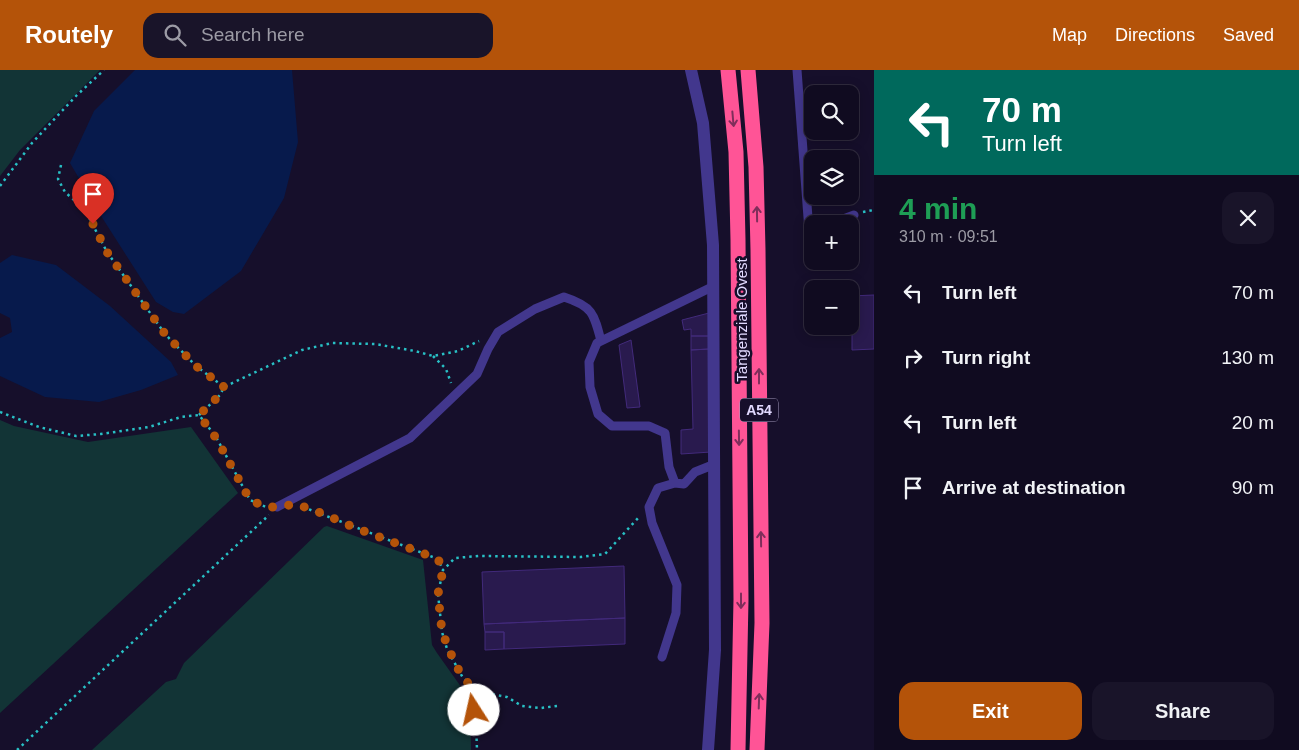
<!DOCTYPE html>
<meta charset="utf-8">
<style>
body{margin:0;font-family:Helvetica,sans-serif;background:#191429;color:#f1f3f6;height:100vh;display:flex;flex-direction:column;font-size:19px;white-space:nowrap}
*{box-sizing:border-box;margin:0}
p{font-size:16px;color:#9c9ba5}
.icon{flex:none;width:28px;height:28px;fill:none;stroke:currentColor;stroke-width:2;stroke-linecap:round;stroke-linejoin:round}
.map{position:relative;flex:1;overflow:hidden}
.sheet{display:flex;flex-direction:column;background:#100b20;width:425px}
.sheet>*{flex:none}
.top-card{background:#00695c;color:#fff;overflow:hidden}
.tools{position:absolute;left:804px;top:15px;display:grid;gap:10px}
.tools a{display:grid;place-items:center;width:55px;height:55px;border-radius:10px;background:#100b20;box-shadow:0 2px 12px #0003,0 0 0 1px #302b3e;font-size:25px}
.pin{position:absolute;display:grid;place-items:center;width:42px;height:42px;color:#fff;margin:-51px -21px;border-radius:50% 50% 50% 0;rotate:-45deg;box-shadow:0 0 5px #0007}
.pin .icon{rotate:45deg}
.me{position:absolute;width:55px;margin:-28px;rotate:350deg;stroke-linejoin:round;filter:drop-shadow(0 0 4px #0008)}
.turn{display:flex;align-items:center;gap:18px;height:105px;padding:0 25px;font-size:22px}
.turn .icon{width:65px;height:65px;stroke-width:2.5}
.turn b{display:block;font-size:35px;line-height:42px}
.round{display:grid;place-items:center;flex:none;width:52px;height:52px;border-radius:15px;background:#191429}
.summary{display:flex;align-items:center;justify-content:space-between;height:85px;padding:0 25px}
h1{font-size:30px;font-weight:800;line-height:38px;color:#1e9e55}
.action{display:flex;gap:10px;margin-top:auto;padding:10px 25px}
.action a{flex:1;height:58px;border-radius:15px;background:#b45309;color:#fff;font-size:20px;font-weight:800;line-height:58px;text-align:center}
.action a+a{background:#191429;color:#f1f3f6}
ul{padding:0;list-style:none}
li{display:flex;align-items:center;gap:15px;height:65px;padding:0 25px}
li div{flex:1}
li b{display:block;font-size:19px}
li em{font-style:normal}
header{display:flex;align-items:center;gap:30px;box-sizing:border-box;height:70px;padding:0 25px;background:#b45309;color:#fff}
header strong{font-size:24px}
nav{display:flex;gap:28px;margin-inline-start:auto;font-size:18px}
.search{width:350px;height:45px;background:#191429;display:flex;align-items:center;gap:12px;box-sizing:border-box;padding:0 18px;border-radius:15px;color:#9c9ba5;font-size:19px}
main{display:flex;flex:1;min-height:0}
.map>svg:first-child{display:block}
.green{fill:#123436}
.water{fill:#071a4c}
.building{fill:#291a4e;stroke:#422a7b}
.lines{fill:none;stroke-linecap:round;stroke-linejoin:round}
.path{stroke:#28c0c5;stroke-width:2.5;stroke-dasharray:2.5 4;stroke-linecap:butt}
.service{stroke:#42378d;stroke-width:9}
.minor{stroke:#42378d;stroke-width:12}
.motorway{stroke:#ff5496;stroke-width:15}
.oneway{stroke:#7f2e5b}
.route{stroke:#b45309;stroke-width:9;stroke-dasharray:0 16.2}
.labels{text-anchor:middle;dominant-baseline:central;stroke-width:5;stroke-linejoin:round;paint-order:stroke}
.shield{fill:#160f2b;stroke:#a49cbf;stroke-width:1}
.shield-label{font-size:14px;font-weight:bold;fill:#e1d9ff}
.street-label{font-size:15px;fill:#e1d9ff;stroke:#160f2b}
</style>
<header>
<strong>Routely</strong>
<div class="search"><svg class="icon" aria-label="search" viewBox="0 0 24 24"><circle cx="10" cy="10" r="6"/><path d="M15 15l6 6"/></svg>Search here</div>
<nav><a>Map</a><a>Directions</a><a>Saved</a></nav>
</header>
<main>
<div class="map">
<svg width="874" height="680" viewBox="0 0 874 680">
<rect width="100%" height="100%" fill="#160f2b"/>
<!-- green -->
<path class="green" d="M0 0H100L20 80 0 106Z
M0 350 14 356 88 372 191 357 238 423 0 643Z
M327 456 423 490 432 575 437 583 464 621C463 627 467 630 468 636 471 650 471 666 471 680H92L166 612 176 609 184 593 324 457Z"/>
<!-- water -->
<path class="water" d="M135 0H292L298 72 284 128 241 201 184 244 173 242 156 232 103 149 70 93 94 41Z
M12 185 56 195 110 236 171 292 178 305 141 320 99 332 45 327 0 306V268L12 262 10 248 0 243V193Z"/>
<!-- building -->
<path class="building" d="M874 225V279L852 280V264H827V256H850V226Z
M709 243V266H691V259L684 260 682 250Z
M691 266H709V279L691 280Z
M631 270 640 337 627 338 619 275Z
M709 279 711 382 681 384V360L693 359 691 280Z
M624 496 625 548 484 554 482 502Z
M625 548V574L504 579V562H485L484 554Z
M485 562H504V579L485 580Z"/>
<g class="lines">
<!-- path -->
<path class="path" d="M61 95 58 109 65 122 85 140 107 182 165 264 196 296 224 317
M0 116 32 73 77 25 104 0
M863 142 874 140
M433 286 446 299 451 313
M0 342 39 357 76 366 101 364 149 357 181 347 199 345 216 367 250 430 266 437
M199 345 220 325 224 317 302 280 332 273 375 274 415 281 433 286 458 281 479 271
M303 437 438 489 443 500
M470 617 476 653 477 680
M557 636 541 638 522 636 507 627 480 622 463 608 447 579 442 562 438 524 443 500 455 488 479 486 581 487 605 484 639 447
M17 680 269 445"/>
<!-- service -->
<path class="service" d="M797 0 809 161 812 160
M830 154 854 145
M675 413 669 397 665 363 649 356H612L598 344 590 317 589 292 597 273 714 216
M277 437 410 368 477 304 488 279 498 262 535 239 564 227C592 236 594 243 601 271
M662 587 676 543 677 515 652 453 649 437 658 418 675 413 684 414 695 402 715 394"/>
<!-- minor -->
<path class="minor" d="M691 0 703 53 713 175 715 580 708 680"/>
<!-- motorway -->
<path class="motorway" d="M728 0 736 82 738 170 741 529 738 680
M748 0 756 97 758 180 762 553 757 680"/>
</g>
<!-- one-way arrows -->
<defs><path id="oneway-shaft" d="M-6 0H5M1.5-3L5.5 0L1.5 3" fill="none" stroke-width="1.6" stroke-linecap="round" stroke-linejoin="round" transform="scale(1.25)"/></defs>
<g class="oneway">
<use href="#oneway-shaft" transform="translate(733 49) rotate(85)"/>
<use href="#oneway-shaft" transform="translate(757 144) rotate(-91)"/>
<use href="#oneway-shaft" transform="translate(759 306) rotate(-90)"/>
<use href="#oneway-shaft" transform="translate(739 368) rotate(89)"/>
<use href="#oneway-shaft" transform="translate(761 469) rotate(-91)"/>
<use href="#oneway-shaft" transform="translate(741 531) rotate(90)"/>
<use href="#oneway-shaft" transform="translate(759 631) rotate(-88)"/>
</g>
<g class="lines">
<!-- route -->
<path class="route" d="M93 154 107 182 165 264 196 296 224 317 220 325 199 345 216 368 250 430 266 437H277L296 434 324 444 353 457 438 489 443 500 438 524 442 562 456 596 470 616 474 640"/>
</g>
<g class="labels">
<!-- shield labels -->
<rect class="shield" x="740" y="328.5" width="38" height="23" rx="4"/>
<g class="shield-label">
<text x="759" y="340">A54</text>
</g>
<!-- street labels -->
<g class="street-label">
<text transform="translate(741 250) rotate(-90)">Tangenziale Ovest</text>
</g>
</g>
</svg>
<div class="tools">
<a><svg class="icon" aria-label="search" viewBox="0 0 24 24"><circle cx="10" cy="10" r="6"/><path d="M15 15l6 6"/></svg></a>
<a><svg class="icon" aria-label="layers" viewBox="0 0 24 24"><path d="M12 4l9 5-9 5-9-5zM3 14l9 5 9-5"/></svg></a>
<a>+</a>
<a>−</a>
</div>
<div class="pin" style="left:93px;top:154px;background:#d93025"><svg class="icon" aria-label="arrive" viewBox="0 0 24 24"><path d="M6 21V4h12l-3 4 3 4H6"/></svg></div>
<svg class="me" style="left:474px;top:640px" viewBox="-20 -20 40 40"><circle r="19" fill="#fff"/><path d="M0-13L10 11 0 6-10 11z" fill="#b45309"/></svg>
</div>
<section class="sheet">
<div class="top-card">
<div class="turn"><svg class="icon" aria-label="left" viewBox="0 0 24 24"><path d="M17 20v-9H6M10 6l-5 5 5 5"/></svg><div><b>70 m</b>Turn left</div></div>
</div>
<div class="summary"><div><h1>4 min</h1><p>310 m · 09:51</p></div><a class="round"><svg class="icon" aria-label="close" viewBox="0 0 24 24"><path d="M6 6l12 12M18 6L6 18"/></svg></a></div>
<ul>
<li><svg class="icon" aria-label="left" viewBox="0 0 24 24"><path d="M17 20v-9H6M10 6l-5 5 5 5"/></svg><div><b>Turn left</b></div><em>70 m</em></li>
<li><svg class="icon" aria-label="right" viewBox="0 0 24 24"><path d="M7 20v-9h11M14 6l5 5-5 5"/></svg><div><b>Turn right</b></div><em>130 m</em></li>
<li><svg class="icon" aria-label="left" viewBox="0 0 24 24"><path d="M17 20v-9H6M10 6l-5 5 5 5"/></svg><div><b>Turn left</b></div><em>20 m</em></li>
<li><svg class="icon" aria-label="arrive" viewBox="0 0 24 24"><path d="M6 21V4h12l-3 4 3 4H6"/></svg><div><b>Arrive at destination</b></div><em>90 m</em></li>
</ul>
<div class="action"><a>Exit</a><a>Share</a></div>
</section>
</main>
